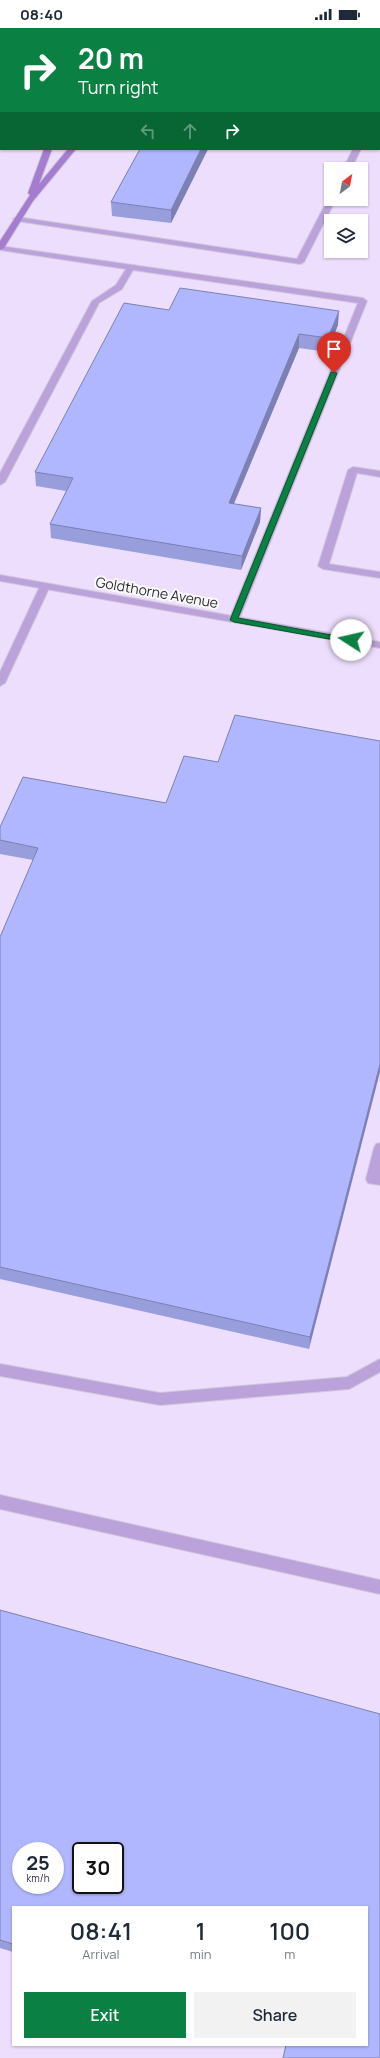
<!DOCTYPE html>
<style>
body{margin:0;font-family:Manrope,sans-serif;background:#f2f2f3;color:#1f2937;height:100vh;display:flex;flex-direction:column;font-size:15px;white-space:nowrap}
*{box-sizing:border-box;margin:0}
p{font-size:13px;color:#747a83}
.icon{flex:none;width:22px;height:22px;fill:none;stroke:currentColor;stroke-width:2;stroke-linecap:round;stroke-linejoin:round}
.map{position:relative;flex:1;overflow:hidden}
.panel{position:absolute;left:12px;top:1878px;width:356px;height:140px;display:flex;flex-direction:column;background:#fff;border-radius:0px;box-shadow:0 1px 3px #0004}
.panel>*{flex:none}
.guide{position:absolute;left:0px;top:0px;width:380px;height:122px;box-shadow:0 1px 3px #0004;background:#0b8043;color:#fff;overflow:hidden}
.needle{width:26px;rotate:32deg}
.tools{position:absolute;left:324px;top:134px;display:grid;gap:8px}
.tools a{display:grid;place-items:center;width:44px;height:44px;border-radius:0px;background:#fff;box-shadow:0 1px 3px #0004;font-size:20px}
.speed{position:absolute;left:12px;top:1814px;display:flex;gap:8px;font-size:20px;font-weight:700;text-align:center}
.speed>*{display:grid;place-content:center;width:52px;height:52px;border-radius:50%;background:#fff;box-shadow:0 1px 3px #0004;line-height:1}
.speed small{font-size:10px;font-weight:400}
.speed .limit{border:2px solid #111;border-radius:6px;background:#fff;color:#111}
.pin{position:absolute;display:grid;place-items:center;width:34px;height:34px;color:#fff;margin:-41px -17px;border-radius:50% 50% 50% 0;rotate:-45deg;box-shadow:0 0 4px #0007}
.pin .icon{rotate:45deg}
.me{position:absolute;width:44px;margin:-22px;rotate:280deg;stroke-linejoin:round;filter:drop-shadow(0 0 3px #0008)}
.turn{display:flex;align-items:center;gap:14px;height:84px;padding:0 12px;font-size:18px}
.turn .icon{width:52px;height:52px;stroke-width:2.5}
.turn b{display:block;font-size:28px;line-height:34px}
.lanes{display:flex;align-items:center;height:38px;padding:0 12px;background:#0003;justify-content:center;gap:20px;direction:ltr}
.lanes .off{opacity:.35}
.eta{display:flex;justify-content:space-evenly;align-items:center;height:68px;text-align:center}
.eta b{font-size:24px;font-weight:600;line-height:28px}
.button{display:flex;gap:8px;margin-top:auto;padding:8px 12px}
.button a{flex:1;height:46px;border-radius:0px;background:#0b8043;color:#fff;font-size:16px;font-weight:600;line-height:46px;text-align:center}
.button a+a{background:#f2f2f3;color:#1f2937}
.status{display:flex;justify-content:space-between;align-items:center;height:28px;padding:0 20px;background:#fff;direction:ltr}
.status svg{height:11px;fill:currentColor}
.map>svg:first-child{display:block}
.built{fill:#eddefd;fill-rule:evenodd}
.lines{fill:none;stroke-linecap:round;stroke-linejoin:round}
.lane-casing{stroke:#d0c7d9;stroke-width:2}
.street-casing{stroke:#d0c7d9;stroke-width:2}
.secondary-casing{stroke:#d0c7d9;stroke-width:2}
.highway-casing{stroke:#d0c7d9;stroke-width:2}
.lane{fill:#bca2db;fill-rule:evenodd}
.street{fill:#bca2db;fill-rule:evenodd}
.secondary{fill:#a47cd0;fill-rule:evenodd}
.highway{fill:#8442bd;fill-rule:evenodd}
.wall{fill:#989ddb}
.shaded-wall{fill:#7c80b2}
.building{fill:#b1b7ff;stroke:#7c80b2;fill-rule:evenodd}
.route{fill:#0b8043;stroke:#07532c}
.labels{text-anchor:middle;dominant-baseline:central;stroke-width:4;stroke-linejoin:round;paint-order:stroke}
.street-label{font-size:14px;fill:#302a36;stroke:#fbfbfb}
</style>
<div class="status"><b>08:40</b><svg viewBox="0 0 49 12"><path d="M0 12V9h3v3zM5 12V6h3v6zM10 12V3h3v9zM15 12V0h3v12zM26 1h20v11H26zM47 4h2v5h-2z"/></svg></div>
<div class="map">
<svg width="380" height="2030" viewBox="0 0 380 2030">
<rect width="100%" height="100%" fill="#f3e9fd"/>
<!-- built -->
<path class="built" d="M0 0H56L1 1V121H379L380 70V2030H0ZM331 141H361V171H331ZM331 193H361V223H331ZM21 1823H55V1857H21ZM81 1823H115V1857H81ZM13 1879H367V2017H13Z"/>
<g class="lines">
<defs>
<path id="lane" d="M353 121H361L351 141H343Z
M331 169V171H336L304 234 300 236 17 193 13 191 17 189 297 231 328 171Z
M0 218 363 270 367 273 238 594H230L229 592 358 275 133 242 122 261 99 275 5 454 0 457V445L92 273 116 257 126 241 0 222Z
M353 439 380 443V449L357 445 329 536 380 544V550L323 541 318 538 348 442Z
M45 555 50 558 5 655 0 658V644L40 558Z
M380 1115V1157L368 1155 366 1151 374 1120 376 1116Z
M380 1331V1344L349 1361 160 1377 0 1348V1336L160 1365 347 1349Z
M0 1467 380 1552V1566L0 1481Z"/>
<path id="street" d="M0 547 380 614V620L0 553Z"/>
<path id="secondary" d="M3 0H18L19 1H4Z
M109 0H117L108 1Z
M118 0H133L134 1H119Z
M379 37H380V41H379Z
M44 121H52L39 156 68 121H76L33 173 4 220 0 222V213L30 167 28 165Z"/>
<path id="highway" d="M152 0H160V1H152Z"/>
</defs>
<!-- lane casing -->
<use href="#lane" class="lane-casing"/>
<!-- street casing -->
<use href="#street" class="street-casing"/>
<!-- secondary casing -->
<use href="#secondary" class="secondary-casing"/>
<!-- highway casing -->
<use href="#highway" class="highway-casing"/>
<!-- lane -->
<use href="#lane" class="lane"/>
<!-- street -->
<use href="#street" class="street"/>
<!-- secondary -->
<use href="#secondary" class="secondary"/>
<!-- highway -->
<use href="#highway" class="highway"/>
</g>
<!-- wall -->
<path class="wall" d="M140 121H208L171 195 112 188 111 174Z
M169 282 338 297 327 324 299 320 234 476 261 480 260 494 241 542 51 510 50 496 66 463 36 458 35 444Z
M380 713 309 1321 0 1251V909L33 832 0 826V812L166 775 218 734Z
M0 1582 367 2017 13 1879V1924L0 1920Z"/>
<!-- shaded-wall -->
<path class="shaded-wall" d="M1 44V59L0 60V46Z
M1 93V108L0 109V94Z
M201 121H208L171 195V182Z
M339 283 338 297 327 324 328 310Z
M299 306V320L228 489 229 475Z
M261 480 260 494 241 542 242 528Z
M380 1036V1044L309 1321 310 1309Z"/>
<!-- building -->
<path class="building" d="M0 21H1V44L0 46Z
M0 81H1V93L0 94Z
M140 121H201L171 182 111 174Z
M180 260 339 283 328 310 299 306 229 475 261 480 242 528 50 496 73 450 35 444 124 275 169 282Z
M235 687 380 713V1036L310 1309 0 1239V909L38 820 0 812V799L23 749 166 775 184 728 218 734Z
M0 1582 380 1686V2030H283L286 2017H367V1879H13V1916L0 1912ZM21 1823H55V1857H21ZM81 1823H115V1857H81Z"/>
<!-- route -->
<path class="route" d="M331 344 337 345 238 590 353 611 355 612 351 615 234 594 230 592Z"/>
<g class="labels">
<!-- street labels -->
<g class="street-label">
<text transform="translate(157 564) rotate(10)">Goldthorne Avenue</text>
</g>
</g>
</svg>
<div class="tools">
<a><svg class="needle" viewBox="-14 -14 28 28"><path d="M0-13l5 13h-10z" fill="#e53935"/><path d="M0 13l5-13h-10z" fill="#747a83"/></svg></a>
<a><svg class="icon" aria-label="layers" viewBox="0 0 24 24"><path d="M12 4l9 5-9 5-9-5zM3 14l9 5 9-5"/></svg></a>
</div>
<div class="speed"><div>25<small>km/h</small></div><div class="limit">30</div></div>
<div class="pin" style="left:334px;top:345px;background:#d93025"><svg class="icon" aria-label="arrive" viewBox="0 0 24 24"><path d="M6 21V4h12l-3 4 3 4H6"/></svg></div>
<svg class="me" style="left:351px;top:612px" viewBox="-20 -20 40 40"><circle r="19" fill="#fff"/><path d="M0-13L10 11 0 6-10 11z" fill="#0b8043"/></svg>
<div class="guide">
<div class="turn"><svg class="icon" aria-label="right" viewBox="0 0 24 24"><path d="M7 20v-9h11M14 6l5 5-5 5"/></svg><div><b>20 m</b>Turn right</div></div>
<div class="lanes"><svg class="icon off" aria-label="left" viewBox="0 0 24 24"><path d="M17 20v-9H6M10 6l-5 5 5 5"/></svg><svg class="icon off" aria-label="ahead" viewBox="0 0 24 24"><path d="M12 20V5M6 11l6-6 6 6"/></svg><svg class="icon" aria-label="right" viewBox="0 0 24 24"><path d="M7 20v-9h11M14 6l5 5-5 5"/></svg></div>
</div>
<section class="panel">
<div class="eta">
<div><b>08:41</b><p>Arrival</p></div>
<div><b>1</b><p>min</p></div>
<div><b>100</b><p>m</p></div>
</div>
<div class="button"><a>Exit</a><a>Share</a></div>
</section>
</div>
